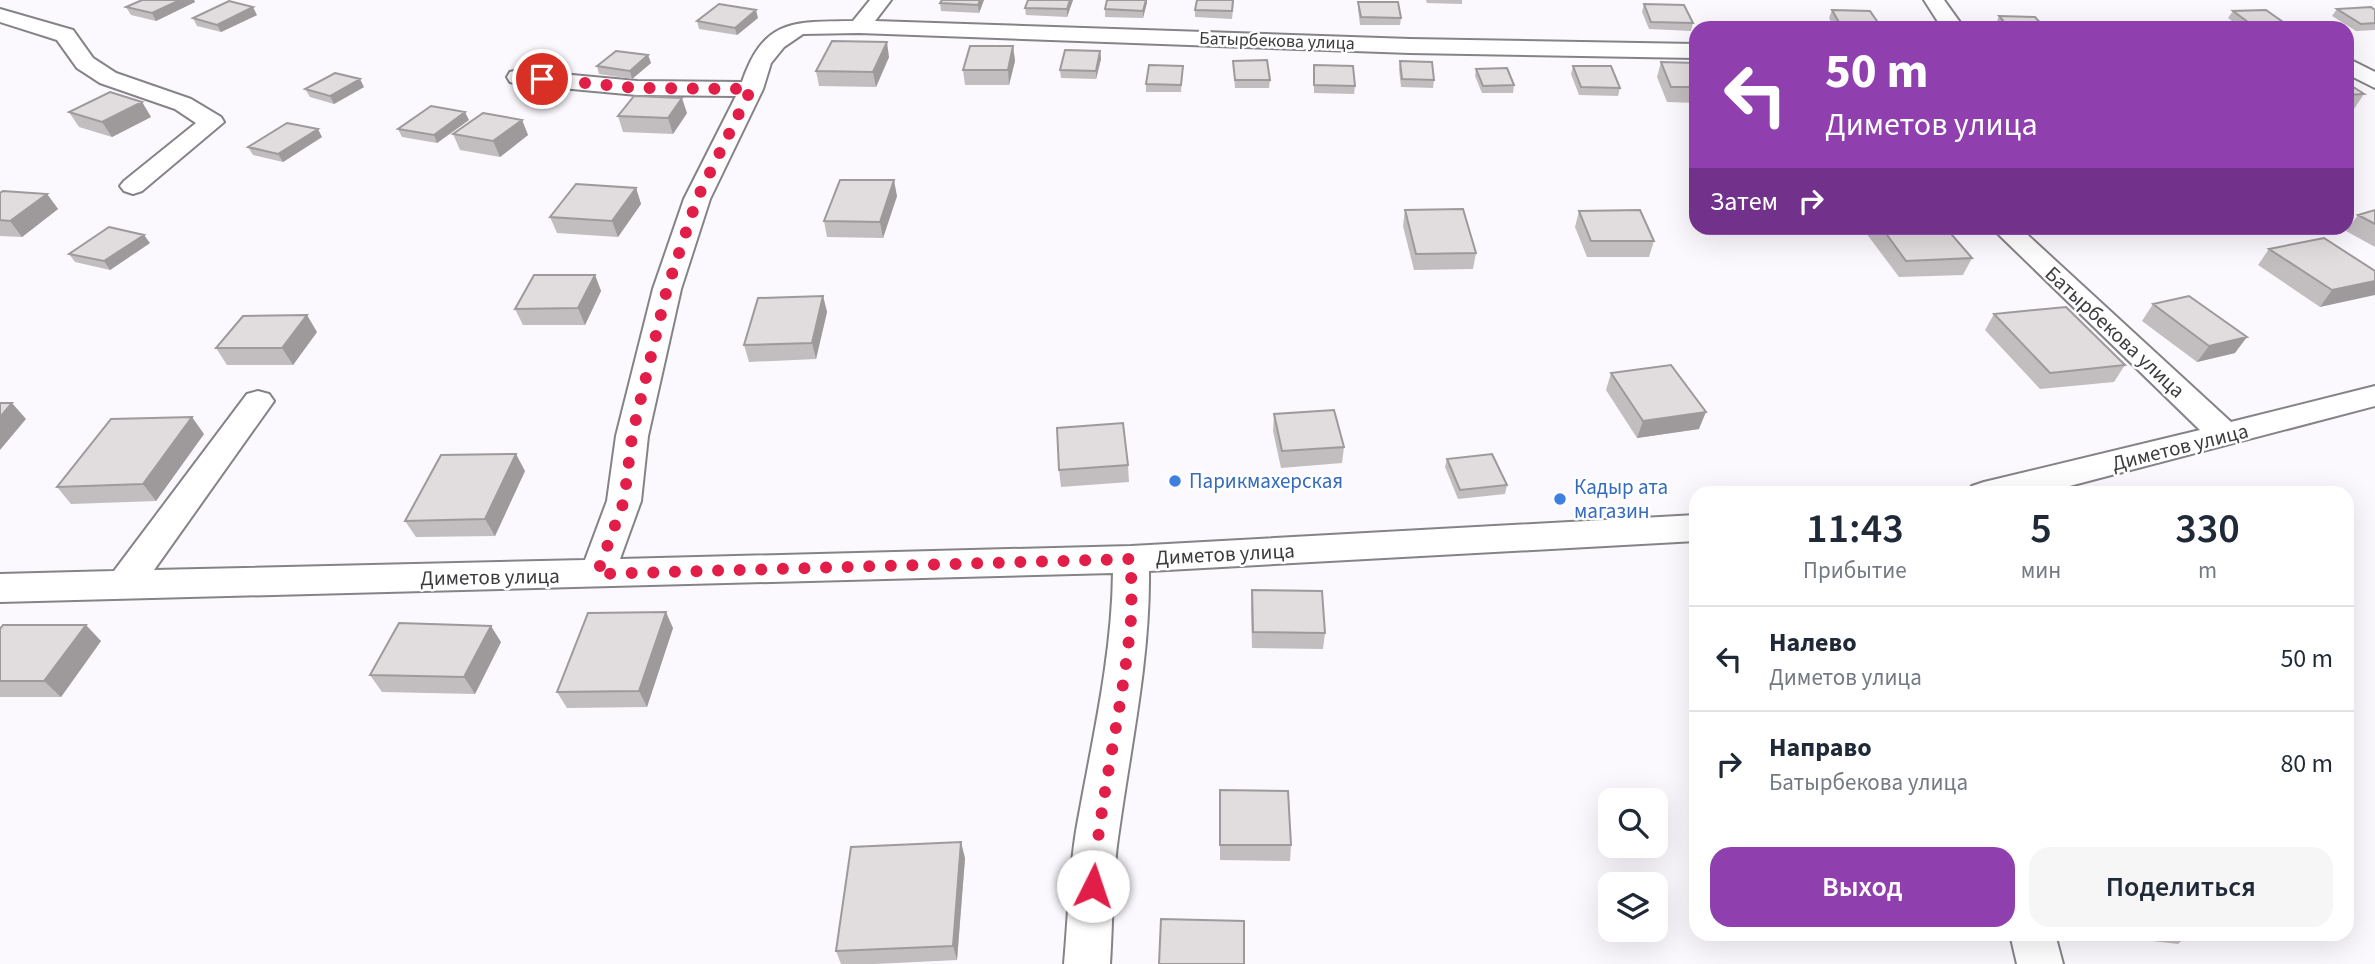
<!DOCTYPE html>
<html lang="ru">
<meta charset="utf-8">
<style>
body{margin:0;font-family:"Source Sans 3",sans-serif;background:#f6f6f7;color:#1f2937;height:100vh;display:flex;flex-direction:column;font-size:26px;white-space:nowrap}
*{box-sizing:border-box;margin:0}
p{font-size:23px;color:#747a83}
.icon{flex:none;width:38px;height:38px;fill:none;stroke:currentColor;stroke-width:2;stroke-linecap:round;stroke-linejoin:round}
.map{position:relative;flex:1;overflow:hidden}
.panel{position:absolute;left:1689px;top:486px;width:665px;height:455px;display:flex;flex-direction:column;background:#fff;border-radius:21px;box-shadow:0 7px 28px #0002}
.panel>*{flex:none}
.guide{position:absolute;left:1689px;top:21px;width:665px;height:214px;border-radius:21px;box-shadow:0 7px 28px #0002;background:#8f3fae;color:#fff;overflow:hidden}
.tools{position:absolute;left:1598px;top:788px;display:grid;gap:14px}
.tools a{display:grid;place-items:center;width:70px;height:70px;border-radius:14px;background:#fff;box-shadow:0 7px 28px #0002;font-size:35px}
.pin{position:absolute;display:grid;place-items:center;width:60px;height:60px;color:#fff;margin:-30px;border:4px solid #fff;border-radius:50%;box-shadow:0 2px 7px #0007}
.me{position:absolute;width:77px;margin:-38px;rotate:4deg;stroke-linejoin:round;filter:drop-shadow(0 0 5px #0008)}
.turn{display:flex;align-items:center;gap:24px;height:147px;padding:0 21px;font-size:32px}
.turn .icon{width:91px;height:91px;stroke-width:2.5}
.turn b{display:block;font-size:49px;line-height:60px}
.then{display:flex;align-items:center;height:66px;padding:0 21px;background:#0003;gap:14px;font-size:26px}
.eta{display:flex;justify-content:space-evenly;align-items:center;height:119px;text-align:center}
.eta b{font-size:42px;font-weight:600;line-height:49px}
.primary-button{display:flex;gap:14px;margin-top:auto;padding:14px 21px}
.primary-button a{flex:1;height:80px;border-radius:21px;background:#8f3fae;color:#fff;font-size:28px;font-weight:600;line-height:80px;text-align:center}
.primary-button a+a{background:#f6f6f7;color:#1f2937}
ul{padding:0;list-style:none}
li{display:flex;align-items:center;gap:21px;height:105px;padding:0 21px;border-top:2px solid #e0e1e3}
li div{flex:1}
li b{display:block;font-size:26px}
li em{font-style:normal}
.map>svg:first-child{display:block}
.lines{fill:none;stroke-linecap:round;stroke-linejoin:round}
.street-casing{stroke:#858387;stroke-width:4}
.street{fill:#fff;fill-rule:evenodd}
.wall{fill:#c2bdbf}
.shaded-wall{fill:#9e9a9b}
.building{fill:#e1dcde;stroke:#9e9a9b;stroke-width:2}
.route{stroke:#e11d48;stroke-width:12;stroke-dasharray:0 21.6}
.shop-dot{fill:#3f7fe0;stroke:#fff;stroke-width:2.5}
.labels{text-anchor:middle;dominant-baseline:central;stroke-width:5;stroke-linejoin:round;paint-order:stroke}
.far-street-label{font-size:18px;fill:#3c3b3d;stroke:#fff}
.street-label{font-size:21px;fill:#3c3b3d;stroke:#fff}
.shop-label{font-size:21px;fill:#366cbe;stroke:#fff;text-anchor:start}
</style>
<div class="map">
<svg width="2375" height="964" viewBox="0 0 2375 964">
<rect width="100%" height="100%" fill="#fbf9fe"/>
<g class="lines">
<defs>
<path id="street" d="M870 0H891L875 21 1410 39 1696 44V58L1410 53 859 33 803 34 784 47 771 63 763 89 710 199 681 289 648 436 641 501 620 559 1131 546 1696 515V541L1149 571C1150 659 1131 744 1119 831 1112 874 1113 920 1110 964H1064C1068 920 1069 875 1076 831 1091 745 1112 660 1113 573L0 602V574L114 571 247 394 258 391 269 394 274 401 154 570 585 560 607 501 616 436 653 289 684 199 736 96 637 95 518 84 510 82 507 77 510 72 518 70 637 81 742 82C764 18 794 22 853 21Z
M1924 0H1944L1964 28H1942Z
M0 9 73 30 93 58 116 73 191 99 221 117 224 122 142 191 133 194 124 191 120 186 124 181 196 123 175 109 100 83 77 68 57 40 0 22Z
M2347 58 2375 72V88L2347 74Z
M1992 228H2020L2231 422 2375 386V406L2039 494H1968L1972 486 1984 482 2200 430Z
M2010 934H2055L2063 964H2017Z"/>
</defs>
<!-- street casing -->
<use href="#street" class="street-casing"/>
<!-- street -->
<use href="#street" class="street"/>
</g>
<!-- wall -->
<path class="wall" d="M142 0H194L195 2 156 21 131 15 126 7Z
M984 0 979 13 941 11 940 3Z
M1028 0H1073L1067 17 1026 15 1025 8Z
M1107 0H1147L1143 18 1105 17V9Z
M1234 0 1232 19 1195 17V10Z
M1426 0H1462V4L1427 3Z
M1358 2 1401 18 1400 25H1360L1358 9Z
M1644 4 1693 23 1691 31 1649 29 1642 12Z
M2337 9 2375 10V30L2356 31 2332 16Z
M1832 10 1881 27 1880 28H1835L1829 18Z
M2233 11 2290 27 2241 28 2228 18Z
M257 15 221 32 197 26 193 18Z
M1999 16 2045 28H2000L1996 24Z
M758 18 737 35 699 29 697 21Z
M1013 46 1015 61 1009 85H965L963 70Z
M1100 51 1101 59 1096 79 1061 78 1060 70Z
M648 55 651 63 632 79 599 74 597 66Z
M889 57 876 87 819 86 816 71Z
M1233 61 1270 80 1269 88H1235Z
M1400 61 1434 80 1433 88 1401 87 1399 69Z
M1661 62 1696 63V103L1667 102 1657 77Z
M1314 65 1355 86 1354 94 1314 93Z
M1183 66 1181 92H1146V84Z
M1573 66 1620 88 1618 96 1579 95 1571 74Z
M1476 69 1514 85 1513 93H1482L1475 76Z
M2347 83 2364 94 2354 109 2347 110Z
M364 87 334 104 310 97 305 89Z
M142 102 151 117 112 137 79 127 69 112Z
M687 113 673 134 623 132 618 116Z
M469 120 437 143 402 137 398 129Z
M522 120 528 135 500 157 460 150 453 134Z
M322 137 283 162 253 155 248 147Z
M636 188 641 204 618 237 557 233 550 217Z
M0 193 47 194 58 209 22 237 0 236Z
M897 196 883 238 827 237 824 221Z
M1405 210 1476 253 1473 269 1414 270 1403 226Z
M2375 210V247L2346 231 2358 215Z
M1579 211 1654 241 1649 257H1587L1575 227Z
M1869 228H1946L1972 258 1963 275 1899 277 1866 233Z
M150 243 110 270 75 262 69 254Z
M2269 249 2375 271 2320 307 2258 265Z
M595 275 601 291 585 325H523L515 309Z
M823 296 827 312 816 359 749 362 744 345Z
M2153 304 2235 353 2197 362 2142 321Z
M1994 314 2125 365 2114 382 2040 389 1985 330Z
M317 332 293 365H227L216 348Z
M1611 373 1699 429 1637 438 1606 390Z
M1274 414 1344 447 1342 463 1281 468 1273 431Z
M204 434 156 501 71 504 57 487Z
M1447 459 1507 485 1505 494 1458 499 1445 467Z
M1128 465 1129 482 1061 487 1059 470Z
M525 471 495 536 416 537 405 521Z
M1252 590 1325 633 1323 649 1252 648 1251 606Z
M673 628 647 707 567 708 557 692Z
M0 629 101 641 61 697H0Z
M501 642 475 694 382 692 370 675Z
M1220 790 1291 845 1290 861 1220 860Z
M965 858 957 960 875 964H841L836 951Z
M2117 934H2189L2178 944 2118 937Z"/>
<!-- shaded-wall -->
<path class="shaded-wall" d="M180 0H194L195 2 156 21 152 13Z
M980 0H984L979 13 978 5Z
M1070 0H1073L1067 17V9Z
M1146 0H1147V3L1143 18V11Z
M253 7 257 15 221 32 217 25Z
M756 10 758 18 737 35 735 28Z
M887 42 889 57 876 87 873 72Z
M1013 46 1015 61 1009 85 1008 70Z
M1100 51 1101 59 1096 79V71Z
M648 55 651 63 632 79 630 71Z
M360 79 364 87 334 104 330 96Z
M682 98 687 113 673 134 668 118Z
M142 102 151 117 112 137 102 122Z
M465 112 469 120 437 143 434 135Z
M522 120 528 135 500 157 493 141Z
M318 129 322 137 283 162 278 154Z
M894 180 897 196 883 238 880 222Z
M636 188 641 204 618 237 612 221Z
M47 194 58 209 22 237 10 221Z
M144 235 150 243 110 270 104 261Z
M595 275 601 291 585 325 578 308Z
M2375 281V295L2320 307 2332 290Z
M823 296 827 312 816 359 812 343Z
M307 315 317 332 293 365 282 348Z
M2247 337 2235 353 2197 362 2209 346Z
M12 403 26 419 0 450V417Z
M1706 412 1699 429 1637 438 1643 421Z
M192 417 204 434 156 501 143 484Z
M516 454 525 471 495 536 485 519Z
M666 612 673 628 647 707 639 691Z
M86 625 101 641 61 697 44 681Z
M491 626 501 642 475 694 464 677Z
M961 842 965 858 957 960 953 946Z"/>
<!-- building -->
<path class="building" d="M142 0H180L152 13 126 7Z
M942 0H980L978 5 940 3Z
M1028 0H1070L1067 9 1025 8Z
M1107 0H1146L1143 11 1105 9Z
M1197 0H1233L1232 11 1195 10Z
M229 1 253 7 217 25 193 18Z
M1358 2H1398L1401 18 1361 17Z
M719 4 756 10 735 28 697 21Z
M1644 4 1684 5 1693 23 1651 22Z
M2371 7 2375 10V23L2361 24 2337 9Z
M1832 10 1870 11 1881 27 1841 26Z
M2266 10 2290 27 2256 28 2233 11Z
M1999 16 2035 17 2045 28H2009Z
M832 41 887 42 873 72 816 71Z
M970 46H1013L1008 70H963Z
M1065 50 1100 51 1096 71 1060 70Z
M616 51 648 55 630 71 597 66Z
M1267 60 1270 80H1235L1233 61Z
M1400 61 1432 62 1434 80 1402 79Z
M1661 62 1696 63V87H1671Z
M1149 65 1183 66 1181 85 1146 84Z
M1314 65 1353 66 1355 86 1314 85Z
M1573 66H1611L1620 88 1581 87Z
M1507 68 1514 85 1483 86 1476 69Z
M335 73 360 79 330 96 305 89Z
M2347 83 2364 94 2347 95Z
M110 92 142 102 102 122 69 112Z
M634 96 682 98 668 118 618 116Z
M431 106 465 112 434 135 398 129Z
M483 113 522 120 493 141 453 134Z
M287 123 318 129 278 154 248 147Z
M840 180H894L880 222 824 221Z
M576 184 636 188 612 221 550 217Z
M3 191 47 194 10 221 0 220V193Z
M1463 209 1476 253 1416 254 1405 210Z
M1640 210 1654 241H1591L1579 211Z
M2375 210V224L2358 215Z
M109 227 144 235 104 261 69 254Z
M1882 228H1946L1972 258 1906 261Z
M2324 238 2375 271V281L2332 290 2269 249Z
M534 275H595L578 308 515 309Z
M823 296 812 343 744 345 758 298Z
M2189 296 2247 337 2209 346 2153 304Z
M2066 307 2125 365 2050 373 1994 314Z
M307 315 282 348H216L243 316Z
M1671 365 1706 412 1643 421 1611 373Z
M0 403H12L0 417Z
M1334 410 1344 447 1282 451 1274 414Z
M192 417 143 484 57 487 111 419Z
M1123 423 1128 465 1059 470 1057 428Z
M516 454 485 519 405 521 441 455Z
M1492 454 1507 485 1460 490 1447 459Z
M1252 590 1322 591 1325 633 1253 632Z
M666 612 639 691 557 692 588 613Z
M399 623 491 626 464 677 370 675Z
M3 625H86L44 681H0V629Z
M1220 790 1288 791 1291 845H1220Z
M961 842 953 946 836 951 851 847Z
M1161 919 1244 921V964H1159Z"/>
<g class="lines">
<!-- route -->
<path class="route" d="M542 79 637 88 751 89 697 199 667 289 632 436 624 501 597 574 1131 559C1131 579 1132 599 1131 619 1123 709 1100 796 1093 886"/>
</g>
<!-- markers -->
<g class="shop-dot">
<circle cx="1175" cy="481" r="7"/>
<circle cx="1560" cy="499" r="7"/>
</g>
<g class="labels">
<!-- far-street labels -->
<g class="far-street-label">
<text transform="translate(1277 41) rotate(2)">Батырбекова улица</text>
</g>
<!-- street labels -->
<g class="street-label">
<text transform="translate(2115 332) rotate(43)">Батырбекова улица</text>
<text transform="translate(2180 447) rotate(-14)">Диметов улица</text>
<text transform="translate(1225 554) rotate(-3)">Диметов улица</text>
<text transform="translate(490 577) rotate(-1)">Диметов улица</text>
</g>
<!-- shop labels -->
<g class="shop-label">
<text x="1189" y="481">Парикмахерская</text>
<text x="1574" y="487">Кадыр ата<tspan x="1574" dy="24">магазин</tspan></text>
</g>
</g>
</svg>
<div class="tools">
<a><svg class="icon" aria-label="search" viewBox="0 0 24 24"><circle cx="10" cy="10" r="6"/><path d="M15 15l6 6"/></svg></a>
<a><svg class="icon" aria-label="layers" viewBox="0 0 24 24"><path d="M12 4l9 5-9 5-9-5zM3 14l9 5 9-5"/></svg></a>
</div>
<div class="pin" style="left:542px;top:79px;background:#d93025"><svg class="icon" aria-label="arrive" viewBox="0 0 24 24"><path d="M6 21V4h12l-3 4 3 4H6"/></svg></div>
<svg class="me" style="left:1093px;top:886px" viewBox="-20 -20 40 40"><circle r="19" fill="#fff"/><path d="M0-13L10 11 0 6-10 11z" fill="#e11d48"/></svg>
<div class="guide">
<div class="turn"><svg class="icon" aria-label="left" viewBox="0 0 24 24"><path d="M17 20v-9H6M10 6l-5 5 5 5"/></svg><div><b>50 m</b>Диметов улица</div></div>
<div class="then">Затем<svg class="icon" aria-label="right" viewBox="0 0 24 24"><path d="M7 20v-9h11M14 6l5 5-5 5"/></svg></div>
</div>
<section class="panel">
<div class="eta">
<div><b>11:43</b><p>Прибытие</p></div>
<div><b>5</b><p>мин</p></div>
<div><b>330</b><p>m</p></div>
</div>
<ul>
<li><svg class="icon" aria-label="left" viewBox="0 0 24 24"><path d="M17 20v-9H6M10 6l-5 5 5 5"/></svg><div><b>Налево</b><p>Диметов улица</p></div><em>50 m</em></li>
<li><svg class="icon" aria-label="right" viewBox="0 0 24 24"><path d="M7 20v-9h11M14 6l5 5-5 5"/></svg><div><b>Направо</b><p>Батырбекова улица</p></div><em>80 m</em></li>
</ul>
<div class="primary-button"><a>Выход</a><a>Поделиться</a></div>
</section>
</div>
